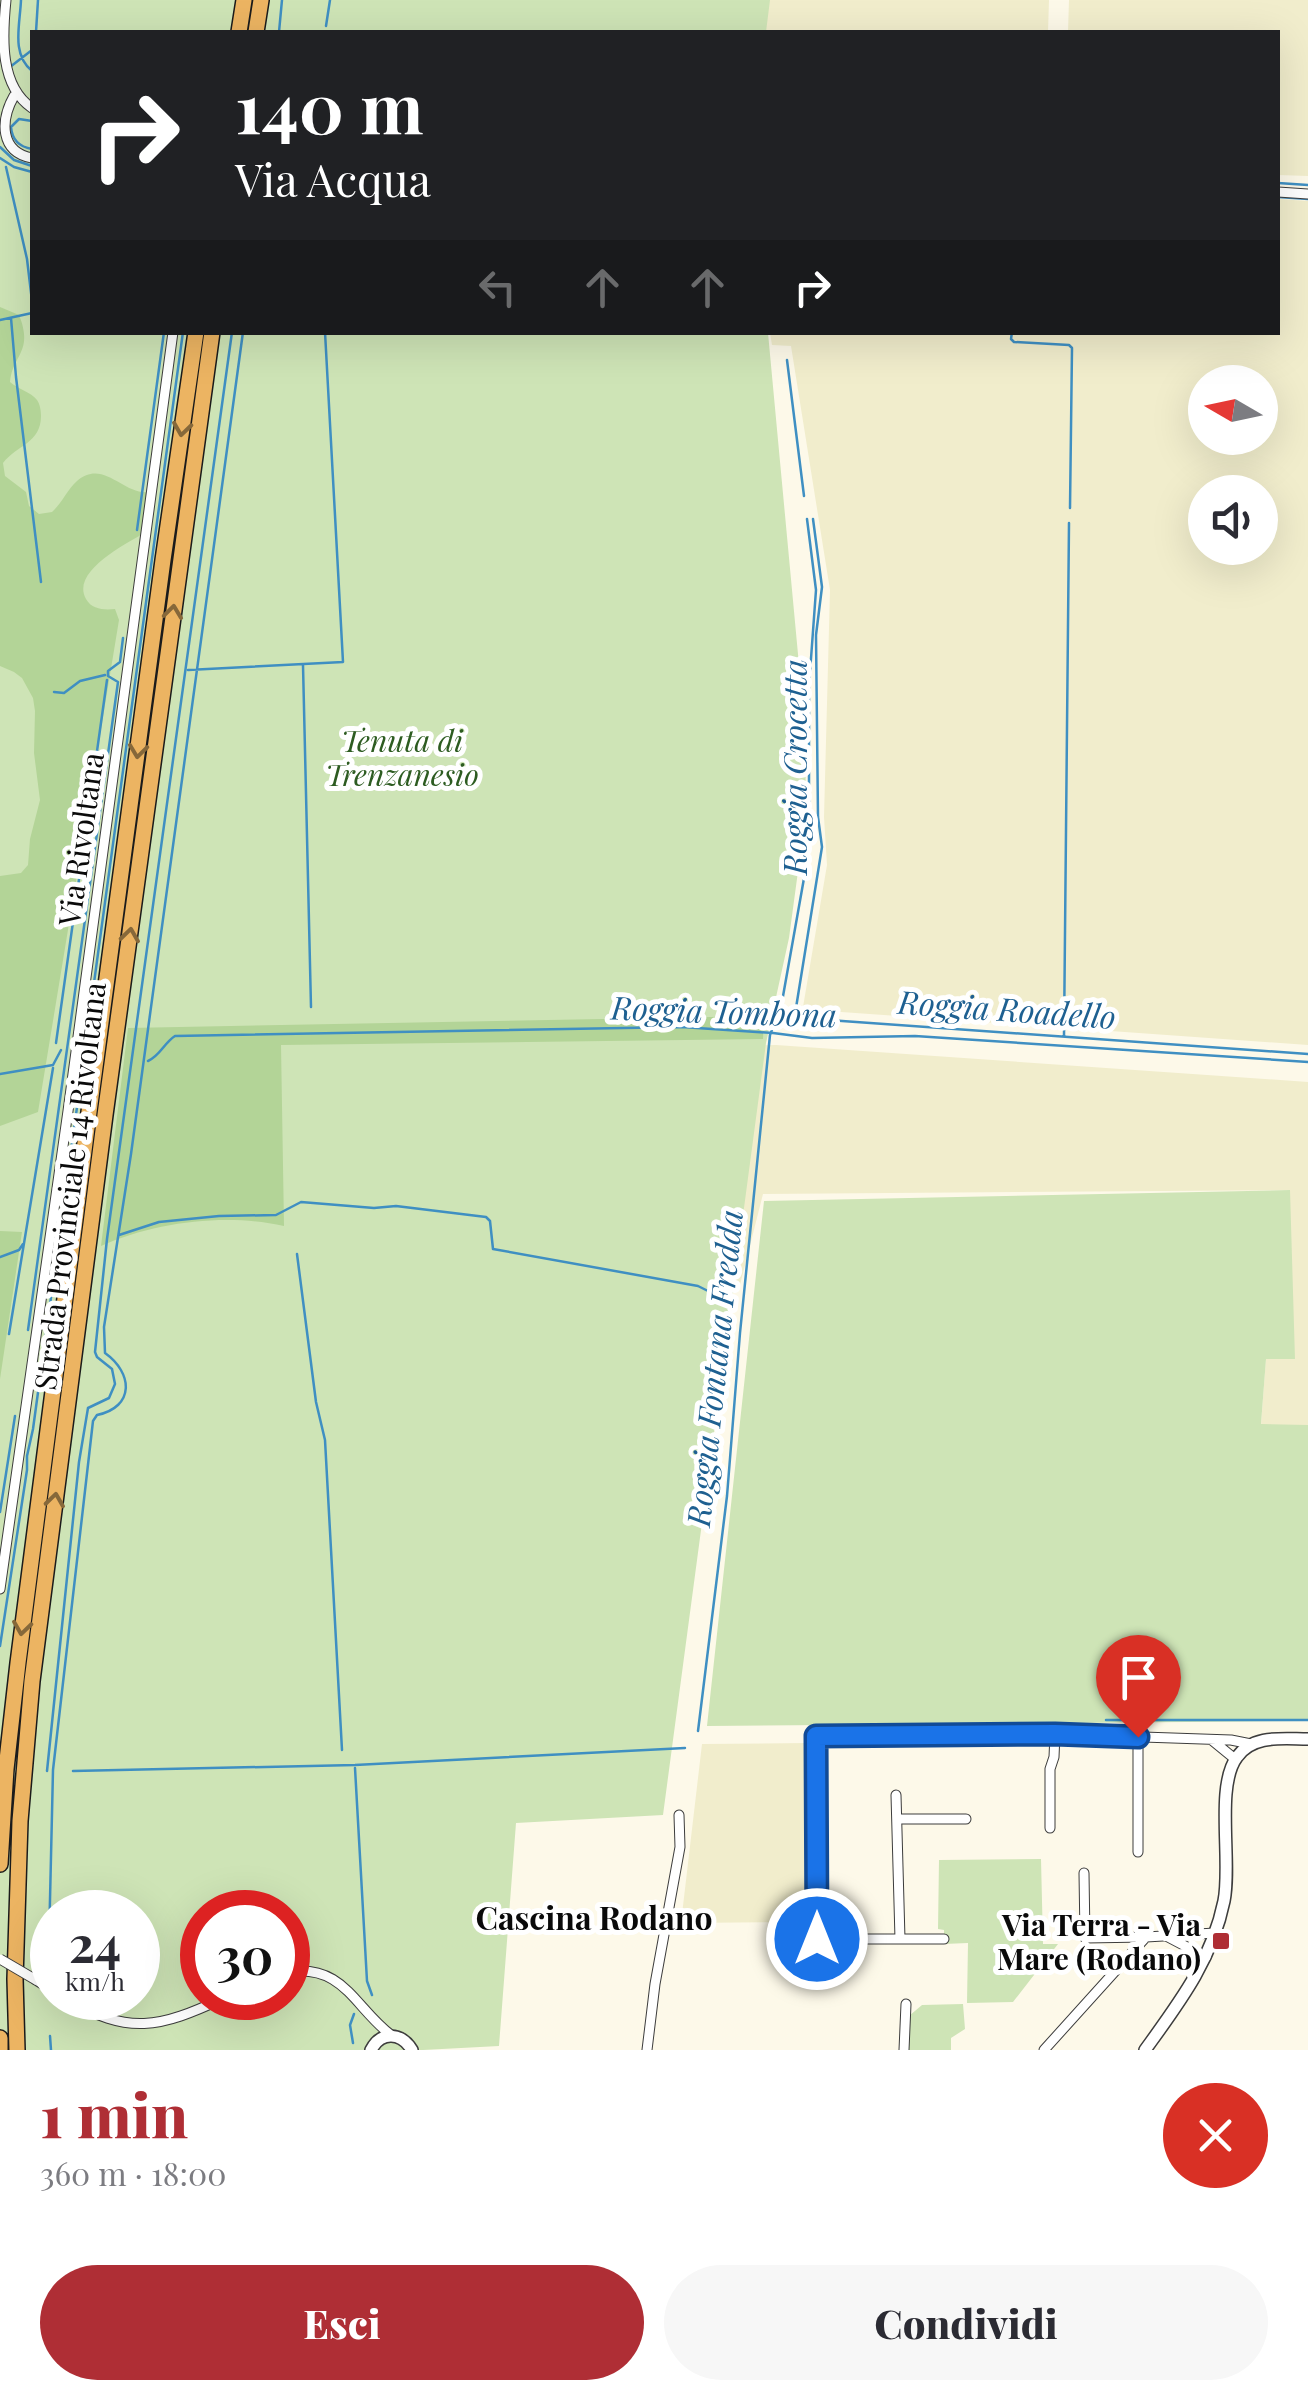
<!DOCTYPE html>
<html lang="it">
<meta charset="utf-8">
<style>
body{margin:0;font-family:"Playfair Display",serif;background:#f7f7f7;color:#2b2b33;height:100vh;display:flex;flex-direction:column;font-size:38px;white-space:nowrap}
*{box-sizing:border-box;margin:0}
p{font-size:32px;color:#7c7c81}
.icon{flex:none;width:55px;height:55px;fill:none;stroke:currentColor;stroke-width:2;stroke-linecap:round;stroke-linejoin:round}
.map{position:relative;height:2050px;overflow:hidden}
.details{display:flex;flex-direction:column;background:#fff;flex:1}
.details>*{flex:none}
.banner{position:absolute;left:30px;top:30px;width:1250px;height:305px;border-radius:0px;box-shadow:0 10px 40px #0002;background:#202124;color:#fff;overflow:hidden}
.needle{width:65px;rotate:279deg}
.controls{position:absolute;left:1188px;top:365px;display:grid;gap:20px}
.controls a{display:grid;place-items:center;width:90px;height:90px;border-radius:50%;background:#fff;box-shadow:0 10px 40px #0002;font-size:50px}
.speed{position:absolute;left:30px;top:1890px;display:flex;gap:20px;font-size:50px;font-weight:700;text-align:center}
.speed>*{display:grid;place-content:center;width:130px;height:130px;border-radius:50%;background:#fff;box-shadow:0 10px 40px #0002;line-height:1}
.speed small{font-size:25px;font-weight:400}
.speed .limit{border:15px solid #d22;background:#fff;color:#111}
.pin{position:absolute;display:grid;place-items:center;width:85px;height:85px;color:#fff;margin:-102px -42px;border-radius:50% 50% 50% 0;rotate:-45deg;box-shadow:0 0 10px #0007}
.pin .icon{rotate:45deg}
.me{position:absolute;width:110px;margin:-55px;rotate:0deg;stroke-linejoin:round;filter:drop-shadow(0 0 8px #0008)}
.turn{display:flex;align-items:center;gap:35px;height:210px;padding:0 40px;font-size:45px}
.turn .icon{width:130px;height:130px;stroke-width:2.5}
.turn b{display:block;font-size:70px;line-height:85px}
.lanes{display:flex;align-items:center;height:95px;padding:0 40px;background:#0003;justify-content:center;gap:50px;direction:ltr}
.lanes .off{opacity:.35}
.round{display:grid;place-items:center;flex:none;width:105px;height:105px;border-radius:52px;background:#f7f7f7}
.overview{display:flex;align-items:center;justify-content:space-between;height:170px;padding:0 40px}
h1{font-size:60px;font-weight:800;line-height:75px;color:#af2e35}
.button{display:flex;gap:20px;margin-top:auto;padding:20px 40px}
.button a{flex:1;height:115px;border-radius:60px;background:#af2e35;color:#fff;font-size:40px;font-weight:800;line-height:115px;text-align:center}
.button a+a{background:#f7f7f7;color:#2b2b33}
.map>svg:first-child{display:block}
.farmland{fill:#f1edcc;fill-rule:evenodd}
.green{fill:#cee4b6;fill-rule:evenodd}
.forest{fill:#b3d497}
.lines{fill:none;stroke-linecap:round;stroke-linejoin:round}
.stream{stroke:#3f8fc2;stroke-width:2.5}
.minor-casing{stroke:#3d3d3d;stroke-width:11}
.tertiary-casing{stroke:#3d3d3d;stroke-width:14}
.trunk-casing{stroke:#1b1b1b;stroke-width:18}
.minor{stroke:#fff;stroke-width:9}
.tertiary{stroke:#fff;stroke-width:11}
.trunk{stroke:#ecb462;stroke-width:15}
.minor-bridge-casing{stroke:#3d3d3d;stroke-width:11;stroke-linecap:butt}
.minor-bridge{stroke:#fff;stroke-width:9}
.oneway{stroke:#86683a}
.route-casing{stroke:#114b97;stroke-width:25}
.route{stroke:#1a73e8;stroke-width:18}
.poi-dot{fill:#af2e35;stroke:#fff;stroke-width:4}
.labels{text-anchor:middle;dominant-baseline:central;stroke-width:10;stroke-linejoin:round;paint-order:stroke}
.park-label{font-size:30px;font-style:italic;fill:#2d5c21;stroke:#fff}
.street-label{font-size:30px;fill:#0a0a0a;stroke:#fff}
.poi-label{font-size:30px;font-weight:bold;fill:#0a0a0a;stroke:#fff;text-anchor:end}
.water-label{font-size:32px;font-style:italic;fill:#1e6091;stroke:#fff}
.neighbourhood-label{font-size:32px;font-weight:bold;fill:#0a0a0a;stroke:#fff}
</style>
<div class="map">
<svg width="1308" height="2050" viewBox="0 0 1308 2050">
<rect width="100%" height="100%" fill="#fdf9e9"/>
<!-- farmland -->
<path class="farmland" d="M614 0H1049L1048 32H609Z
M1069 0H1308V176L1278 175V32H1068Z
M1278 199 1308 201V1045L813 1010 803 1007 827 865 824 817 830 590 791 346 772 345 770 333 1278 332ZM1260 382V438H1205V382ZM1205 492H1260V548H1205Z
M776 1045 1308 1082V1425H1261L1266 1358 1294 1359 1289 1190 763 1194 740 1285 508 1228 286 1054Z
M808 1743 809 1922 681 1923 702 1744Z"/>
<!-- green -->
<path class="green" d="M0 0H770L766 32H32V332L768 333 805 729 806 812 789 938 766 1043 663 1815 516 1823 499 2046 423 2050H0ZM52 1912H138V1998H52ZM202 1912H288V1998H202Z
M1290 1190 1295 1359H1266L1261 1424 1308 1425V1721L707 1726 764 1201Z
M1041 1859 1043 1944H1058L1013 2002 967 2003 968 1943 944 1944V1930L938 1929 939 1860Z
M963 2004 965 2029 951 2038V2050H908L909 2016 922 2005Z"/>
<!-- forest -->
<path class="forest" d="M0 307 19 315C34 352 12 355 10 382 18 389 31 392 37 400 40 404 41 411 41 416 41 443 17 445 3 463L5 476 26 492 29 506 39 514 52 512C62 503 67 490 77 481 104 458 123 496 150 492L146 532C128 543 70 571 86 599 92 610 105 610 115 609L119 620 38 1112 0 1126V876L21 873 28 865 30 839 40 800 34 753 35 711 33 698 22 678 14 672 0 666Z
M764 1016 763 1039 281 1045 284 1226C226 1213 155 1222 101 1246L128 1028Z
M0 1231 22 1232 0 1379Z"/>
<g class="lines">
<!-- stream -->
<path class="stream" d="M21 0C20 25 11 54 32 71
M326 26 330 0
M36 32 38 0
M279 32 282 0
M10 67 32 50
M32 121 19 119 11 127C12 140 20 147 32 149
M0 147 14 160 32 166
M0 158 14 167 32 172
M6 167 27 259 32 301
M1278 183 1308 185
M1278 197 1308 199
M11 318 16 377 41 582
M0 320 32 313
M1012 332 1011 339 1014 342 1069 345 1072 348 1070 508
M787 360 804 496
M807 519 816 590 809 686V789L811 839 780 1013 787 1011 814 1019 1308 1054
M137 530 164 332
M303 665 311 1007
M188 670 343 662 325 332
M54 692 64 693 80 681 105 675
M795 1014 822 847 818 817 816 635 822 587 813 519
M1064 1036 1069 523
M56 1043 107 680
M148 1061C160 1056 164 1043 175 1036L682 1027 773 1033 812 1038 915 1036 1308 1062
M0 1074 53 1065 61 1050
M119 1235 159 1222 219 1216 276 1215 301 1202 374 1208 396 1206 486 1217 490 1221 493 1249 698 1286 718 1296
M297 1254 316 1402 325 1440 342 1750
M0 1257 19 1250 23 1244
M28 1330 118 682 108 676V671L120 662 123 638
M9 1334 53 1068
M0 1512 15 1416
M0 1646 27 1470V1456L33 1429 183 332
M1106 1720H1308
M698 1731 727 1496 740 1333 770 1035 778 1013
M355 1768 367 1981 372 1995
M47 1771 79 1462 88 1408 109 1398 115 1384 112 1369 97 1357 95 1352 107 1239 232 332
M73 1771 355 1765 685 1748
M49 1943 53 1770 93 1421 97 1415C135 1407 133 1373 105 1353L104 1327 131 1154 243 332
M50 2036 51 2050
M353 2043 350 2025 354 2014"/>
<defs>
<path id="minor" d="M6 0C2 39 0 86 32 108
M14 96C0 121 0 152 32 158
M1278 192 1308 194
M0 1589 68 1111 173 332
M1213 1741 1235 1759
M896 1795 900 1939
M897 1819H966
M1050 1828V1769L1054 1757 1055 1734
M1138 1852V1737
M1084 1873 1085 1938 1146 1937 1215 1933
M1168 1937 1206 1957
M944 1939H817L816 1736 1055 1734 1231 1740 1251 1744
M288 1972C344 1964 354 2007 391 2035
M36 1980 52 1990
M65 1998C129 2036 159 2028 224 1998
M647 2050 655 1984 680 1847 679 1815
M904 2050 906 2004
M1044 2050 1146 1937"/>
<path id="tertiary" d="M371 2050C381 2031 401 2032 412 2050
M1145 2050C1179 2003 1212 1960 1224 1901 1232 1862 1215 1786 1237 1757 1253 1734 1283 1739 1308 1739"/>
<path id="trunk" d="M239 32 244 0
M256 32 261 0
M0 1864 6 1769 18 1663 89 1112 163 560 196 332
M0 2038V2050
M17 2050 15 1979 20 1821 32 1681 105 1115 212 332"/>
</defs>
<!-- minor casing -->
<use href="#minor" class="minor-casing"/>
<!-- tertiary casing -->
<use href="#tertiary" class="tertiary-casing"/>
<!-- trunk casing -->
<use href="#trunk" class="trunk-casing"/>
<!-- minor -->
<use href="#minor" class="minor"/>
<!-- tertiary -->
<use href="#tertiary" class="tertiary"/>
<!-- trunk -->
<use href="#trunk" class="trunk"/>
<defs>
<path id="minor-bridge" d="M0 1959 36 1980"/>
</defs>
<!-- minor-bridge casing -->
<use href="#minor-bridge" class="minor-bridge-casing"/>
<!-- minor-bridge -->
<use href="#minor-bridge" class="minor-bridge"/>
</g>
<!-- one-way arrows -->
<defs><path id="oneway-chevron" d="M-2-3.5L2.5 0L-2 3.5" fill="none" stroke-width="1.6" stroke-linecap="round" stroke-linejoin="round" transform="scale(2.5)"/></defs>
<g class="oneway">
<use href="#oneway-chevron" transform="translate(182 429) rotate(98)"/>
<use href="#oneway-chevron" transform="translate(173 612) rotate(-83)"/>
<use href="#oneway-chevron" transform="translate(138 751) rotate(97)"/>
<use href="#oneway-chevron" transform="translate(130 935) rotate(-82)"/>
<use href="#oneway-chevron" transform="translate(55 1500) rotate(-82)"/>
<use href="#oneway-chevron" transform="translate(22 1628) rotate(98)"/>
</g>
<g class="lines">
<defs>
<path id="route" d="M817 1939 816 1736 1055 1734 1138 1737"/>
</defs>
<!-- route casing -->
<use href="#route" class="route-casing"/>
<!-- route -->
<use href="#route" class="route"/>
</g>
<!-- markers -->
<rect class="poi-dot" x="1211" y="1931" width="20" height="20" rx="5"/>
<g class="labels">
<!-- park labels -->
<g class="park-label">
<text x="402" y="740">Tenuta di<tspan x="402" dy="34">Trenzanesio</tspan></text>
</g>
<!-- street labels -->
<g class="street-label">
<text transform="translate(80 839) rotate(-82)">Via Rivoltana</text>
<text transform="translate(69 1186) rotate(-83)">Strada Provinciale 14 Rivoltana</text>
</g>
<!-- poi labels -->
<g class="poi-label">
<text x="1201" y="1924">Via Terra - Via<tspan x="1201" dy="34">Mare (Rodano)</tspan></text>
</g>
<!-- water labels -->
<g class="water-label">
<text transform="translate(793 767) rotate(-90)">Roggia Crocetta</text>
<text transform="translate(1007 1008) rotate(4)">Roggia Roadello</text>
<text transform="translate(724 1010) rotate(2)">Roggia Tombona</text>
<text transform="translate(713 1368) rotate(-84)">Roggia Fontana Fredda</text>
</g>
<!-- neighbourhood labels -->
<g class="neighbourhood-label">
<text x="594" y="1916">Cascina Rodano</text>
</g>
</g>
</svg>
<div class="controls">
<a><svg class="needle" viewBox="-14 -14 28 28"><path d="M0-13l5 13h-10z" fill="#e53935"/><path d="M0 13l5-13h-10z" fill="#7c7c81"/></svg></a>
<a><svg class="icon" aria-label="sound" viewBox="0 0 24 24"><path d="M4 9h4l5-4v14l-5-4H4zM17 9q2 3 0 6"/></svg></a>
</div>
<div class="speed"><div>24<small>km/h</small></div><div class="limit">30</div></div>
<div class="pin" style="left:1138px;top:1737px;background:#d93025"><svg class="icon" aria-label="arrive" viewBox="0 0 24 24"><path d="M6 21V4h12l-3 4 3 4H6"/></svg></div>
<svg class="me" style="left:817px;top:1939px" viewBox="-20 -20 40 40"><circle r="17" fill="#1a73e8" stroke="#fff" stroke-width="3"/><path d="M0-11L8 9 0 5-8 9z" fill="#fff"/></svg>
<div class="banner">
<div class="turn"><svg class="icon" aria-label="right" viewBox="0 0 24 24"><path d="M7 20v-9h11M14 6l5 5-5 5"/></svg><div><b>140 m</b>Via Acqua</div></div>
<div class="lanes"><svg class="icon off" aria-label="left" viewBox="0 0 24 24"><path d="M17 20v-9H6M10 6l-5 5 5 5"/></svg><svg class="icon off" aria-label="ahead" viewBox="0 0 24 24"><path d="M12 20V5M6 11l6-6 6 6"/></svg><svg class="icon off" aria-label="ahead" viewBox="0 0 24 24"><path d="M12 20V5M6 11l6-6 6 6"/></svg><svg class="icon" aria-label="right" viewBox="0 0 24 24"><path d="M7 20v-9h11M14 6l5 5-5 5"/></svg></div>
</div>
</div>
<section class="details">
<div class="overview"><div><h1>1 min</h1><p>360 m · 18:00</p></div><a class="round" style="background:#d93025;color:#fff"><svg class="icon" aria-label="close" viewBox="0 0 24 24"><path d="M6 6l12 12M18 6L6 18"/></svg></a></div>
<div class="button"><a>Esci</a><a>Condividi</a></div>
</section>
